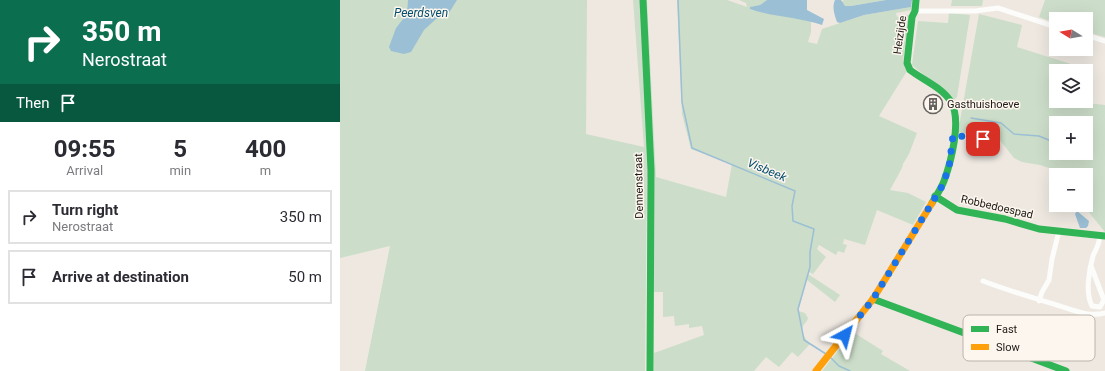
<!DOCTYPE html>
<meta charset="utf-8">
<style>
body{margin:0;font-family:Roboto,sans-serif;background:#f2f2f3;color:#2b2b33;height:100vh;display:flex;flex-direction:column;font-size:15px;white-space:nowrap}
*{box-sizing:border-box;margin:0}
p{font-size:13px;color:#7c7c81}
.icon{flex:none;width:22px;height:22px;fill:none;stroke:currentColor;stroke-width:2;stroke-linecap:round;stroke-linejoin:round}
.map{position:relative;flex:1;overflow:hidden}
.panel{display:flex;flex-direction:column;background:#fff;width:340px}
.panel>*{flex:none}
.hud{background:#0b6e4f;color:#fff;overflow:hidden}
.needle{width:26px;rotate:281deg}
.tools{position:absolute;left:709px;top:12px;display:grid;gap:8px}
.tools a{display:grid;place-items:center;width:44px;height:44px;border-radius:0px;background:#fff;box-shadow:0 4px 16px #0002;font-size:20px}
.pin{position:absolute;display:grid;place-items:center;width:34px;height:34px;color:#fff;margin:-17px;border-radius:8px;box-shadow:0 2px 6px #0006}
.me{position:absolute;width:44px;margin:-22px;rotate:38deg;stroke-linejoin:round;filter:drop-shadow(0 0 3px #0008)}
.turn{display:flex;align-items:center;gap:14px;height:84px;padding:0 16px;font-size:18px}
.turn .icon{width:52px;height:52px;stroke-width:2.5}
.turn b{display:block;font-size:28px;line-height:34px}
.then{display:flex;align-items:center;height:38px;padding:0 16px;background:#0003;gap:8px;font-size:15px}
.eta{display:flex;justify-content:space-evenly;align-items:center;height:68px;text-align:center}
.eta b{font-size:24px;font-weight:700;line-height:28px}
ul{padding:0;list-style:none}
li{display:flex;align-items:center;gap:12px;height:54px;margin:0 8px 6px;padding:0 8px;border:2px solid #e1e1e2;border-radius:0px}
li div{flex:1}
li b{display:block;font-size:15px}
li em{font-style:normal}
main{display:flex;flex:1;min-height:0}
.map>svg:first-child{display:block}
.green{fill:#ccdec9;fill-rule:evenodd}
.water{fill:#9bbfd4}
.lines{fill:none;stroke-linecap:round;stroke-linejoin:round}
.stream{stroke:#9bbfd4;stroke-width:1.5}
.building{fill:#d6cfcb}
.street{stroke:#fcfcfa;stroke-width:5}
.fast{stroke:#30b455;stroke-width:7}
.slow{stroke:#ff9f0a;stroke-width:7}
.route{stroke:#1a73e8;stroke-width:7;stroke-dasharray:0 12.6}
.labels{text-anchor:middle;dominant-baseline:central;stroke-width:3;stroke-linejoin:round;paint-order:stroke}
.street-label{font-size:11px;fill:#1e1a16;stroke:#fdf6ee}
.poi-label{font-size:11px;fill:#1e1a16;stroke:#fdf6ee;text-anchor:start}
.water-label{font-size:12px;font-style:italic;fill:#024e6e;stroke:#fdf6ee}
.key{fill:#fdf6ee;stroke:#bab4ad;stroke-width:1}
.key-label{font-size:11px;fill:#1e1a16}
</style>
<main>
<section class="panel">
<div class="hud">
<div class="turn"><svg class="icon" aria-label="right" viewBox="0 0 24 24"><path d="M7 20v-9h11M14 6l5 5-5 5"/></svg><div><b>350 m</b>Nerostraat</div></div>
<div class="then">Then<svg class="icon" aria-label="arrive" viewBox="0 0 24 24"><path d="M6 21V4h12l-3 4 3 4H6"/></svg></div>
</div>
<div class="eta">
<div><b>09:55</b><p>Arrival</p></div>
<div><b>5</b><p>min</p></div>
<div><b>400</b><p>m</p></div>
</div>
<ul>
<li><svg class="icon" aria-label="right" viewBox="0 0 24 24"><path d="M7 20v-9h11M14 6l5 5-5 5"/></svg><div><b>Turn right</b><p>Nerostraat</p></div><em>350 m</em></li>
<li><svg class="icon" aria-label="arrive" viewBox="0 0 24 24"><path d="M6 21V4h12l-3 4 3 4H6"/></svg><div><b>Arrive at destination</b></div><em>50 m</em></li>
</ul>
</section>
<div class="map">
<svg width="765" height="371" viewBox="0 0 765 371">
<rect width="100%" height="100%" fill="#eee8e1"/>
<!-- green -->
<path class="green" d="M0 0H247L246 134 304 147 293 0H307L316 177 386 197 392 164 351 149 342 114 337 0H387L407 7 406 3 399 0H427L420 5 411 7 410 9 471 21V32L468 42 477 44 482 29 524 15 571 7 572 0H573L572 10 556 13 557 17 569 15 563 62 567 71 539 116 577 133 569 154 563 164 562 168 550 190 568 193 586 202 573 225 537 210 525 245 504 239 503 244 507 245 504 253 498 251 496 255 479 245 477 249 486 257 473 274 469 272 468 274 500 295 495 302 467 280 458 311 465 313 468 318C467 322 465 323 463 326 460 332 466 339 470 344L458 357 452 352 439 367 426 357 414 371H314V353L364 335 362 326 349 328V324L335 326 334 316 323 317V292H314L313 177H307L305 371H25L50 246 0 258Z
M504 0H546L511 6H505L501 2Z
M612 0H643L642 6H611Z
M705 0H765V37L746 32V19H716V23L699 17Z
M609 13 630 15 617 97 614 100 572 65 578 21 608 23Z
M639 14 682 25 677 47 753 71 747 103 765 105V232L743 205H746V175H731L700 165 682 162 674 158 659 139 618 132ZM716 71H746V101H716ZM716 123H746V153H716Z
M513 332 543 351 541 354 570 371H482Z"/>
<!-- water -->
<path class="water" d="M68 0H117L107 16 96 19 84 30 71 52 64 54 51 51 49 47 56 28 67 14Z
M427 0H467V10L484 19 482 25C459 17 433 17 410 9V7L420 5Z
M495 0H501L505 6H511L546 0H572L571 7 524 15 500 23 497 22C494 14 492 7 495 0Z
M737 211 749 221 748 226 746 228H740L735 214Z"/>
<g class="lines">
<!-- stream -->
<path class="stream" d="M338 0 342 102 352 148 455 191 452 206 453 221 474 229 470 252V267L458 309 464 340 486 354
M631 118 661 123 674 134 699 136 716 143
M735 153 741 155
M491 358 499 366 510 371"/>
</g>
<!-- building -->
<path class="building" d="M586 96 603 106 599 112 582 103Z"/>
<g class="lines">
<!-- street -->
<path class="street" d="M575 11H635L658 8 716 27
M746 35 765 41
M616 136 656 140
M751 266 764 300 760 307 752 306C745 293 749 270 753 256 755 250 761 243 759 236
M643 281C669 291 694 298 720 306 735 311 749 317 765 313
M699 301 702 292 709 280 712 259 719 231"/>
<!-- fast -->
<path class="fast" d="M303 0 311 170 310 371
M576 0 575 11 572 17 567 63 570 70C583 80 603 88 611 102 622 120 611 162 604 181 601 189 596 196 592 203
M595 196 617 210 665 219 699 229 765 236
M533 299 726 371"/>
<!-- slow -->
<path class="slow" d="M476 371 533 299 592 203"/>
</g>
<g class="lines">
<!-- route -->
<path class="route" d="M505 335 533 299 601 188 609 168 613 135 643 139"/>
</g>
<!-- icons -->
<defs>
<symbol id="building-ring" viewBox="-11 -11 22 22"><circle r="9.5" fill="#fdf6ee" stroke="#67625d" stroke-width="1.5"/><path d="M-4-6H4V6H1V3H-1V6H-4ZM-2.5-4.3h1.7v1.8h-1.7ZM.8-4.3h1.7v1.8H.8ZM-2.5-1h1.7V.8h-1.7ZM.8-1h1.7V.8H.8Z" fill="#67625d"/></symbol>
</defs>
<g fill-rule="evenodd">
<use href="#building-ring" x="582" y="93" width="22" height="22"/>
</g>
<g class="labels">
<!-- street labels -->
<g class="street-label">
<text transform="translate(560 35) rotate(-82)">Heizijde</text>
<text transform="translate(299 186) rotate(-91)">Dennenstraat</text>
<text transform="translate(657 207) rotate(13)">Robbedoespad</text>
</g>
<!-- poi labels -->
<g class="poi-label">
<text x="607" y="104">Gasthuishoeve</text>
</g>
<!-- water labels -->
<g class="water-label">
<text x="81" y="13">Peerdsven</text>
<text transform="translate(427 170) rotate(23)">Visbeek</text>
</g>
</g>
<!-- legend -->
<rect x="623" y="315" width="132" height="46" rx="6" class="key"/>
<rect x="631" y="326" width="18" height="6" fill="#30b455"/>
<rect x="631" y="344" width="18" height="6" fill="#ff9f0a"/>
<g class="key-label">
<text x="656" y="333">Fast</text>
<text x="656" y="351">Slow</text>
</g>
</svg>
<div class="tools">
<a><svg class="needle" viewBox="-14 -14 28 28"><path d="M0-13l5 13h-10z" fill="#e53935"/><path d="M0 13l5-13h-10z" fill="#7c7c81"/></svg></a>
<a><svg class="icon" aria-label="layers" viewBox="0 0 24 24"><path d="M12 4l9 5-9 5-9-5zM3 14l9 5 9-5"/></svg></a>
<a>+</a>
<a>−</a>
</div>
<div class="pin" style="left:643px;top:139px;background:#d93025"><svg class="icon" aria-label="arrive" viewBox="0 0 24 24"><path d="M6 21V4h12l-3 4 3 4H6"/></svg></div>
<svg class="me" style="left:505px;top:335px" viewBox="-20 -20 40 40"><path d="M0-17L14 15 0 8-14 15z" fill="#1a73e8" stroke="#fff" stroke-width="4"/></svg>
</div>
</main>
